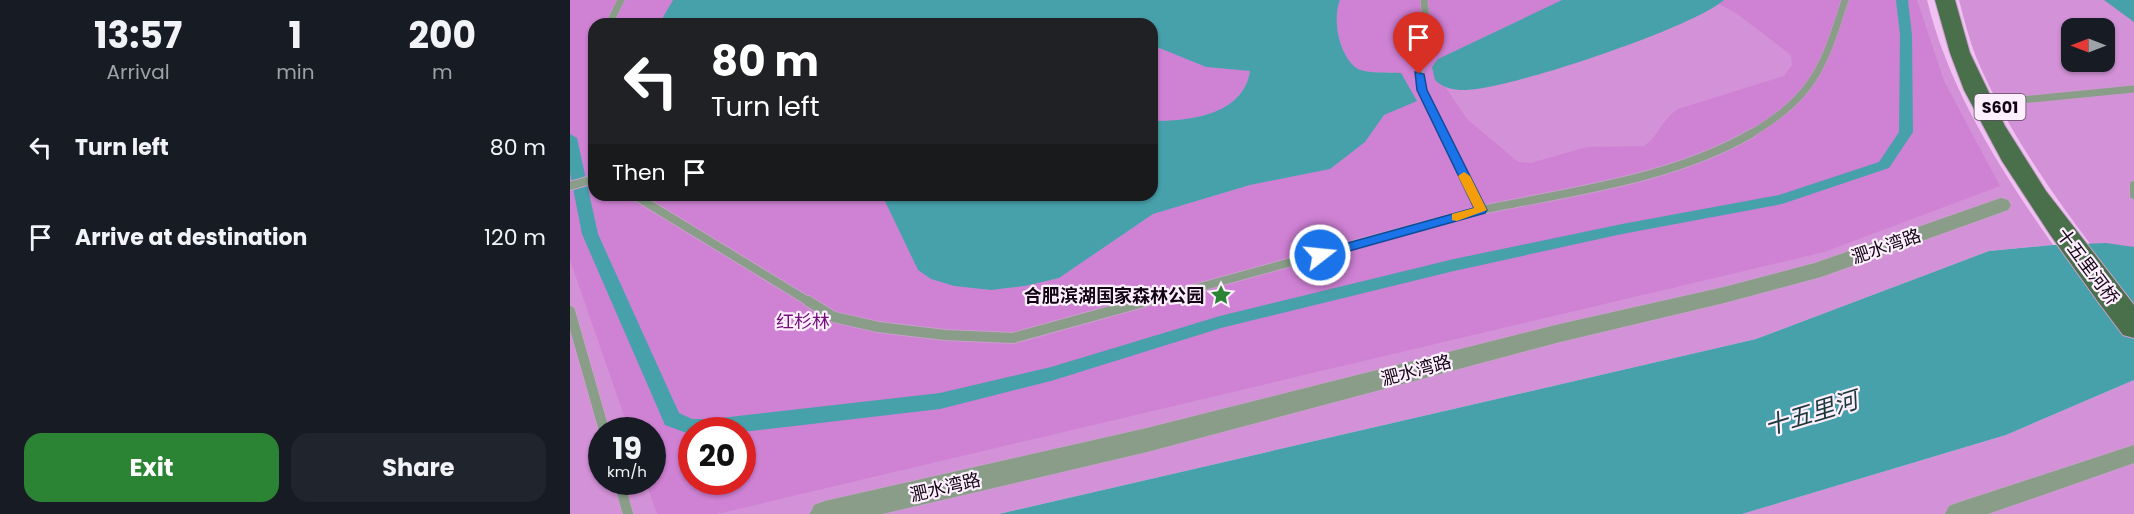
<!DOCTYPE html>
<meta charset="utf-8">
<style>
body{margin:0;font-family:Poppins,"Noto Sans SC",sans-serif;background:#20242c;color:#f1f3f6;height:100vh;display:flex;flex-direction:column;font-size:22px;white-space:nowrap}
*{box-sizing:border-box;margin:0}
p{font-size:20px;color:#9ea1a6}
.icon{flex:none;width:33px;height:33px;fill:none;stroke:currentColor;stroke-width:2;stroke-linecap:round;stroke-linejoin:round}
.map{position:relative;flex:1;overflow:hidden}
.side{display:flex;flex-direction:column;background:#171b24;width:570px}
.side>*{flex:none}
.guide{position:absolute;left:18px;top:18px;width:570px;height:183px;border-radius:18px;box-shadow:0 2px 4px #0004;background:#202124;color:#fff;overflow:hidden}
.needle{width:39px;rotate:270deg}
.fabs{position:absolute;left:1491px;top:18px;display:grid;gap:12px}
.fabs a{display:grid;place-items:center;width:54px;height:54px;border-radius:12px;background:#171b24;box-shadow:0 2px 4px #0004;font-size:30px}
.speed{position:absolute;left:18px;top:417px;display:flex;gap:12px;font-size:30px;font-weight:700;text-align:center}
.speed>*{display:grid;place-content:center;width:78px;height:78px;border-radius:50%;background:#171b24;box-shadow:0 2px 4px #0004;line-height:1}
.speed small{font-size:15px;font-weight:400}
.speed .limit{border:9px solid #d22;background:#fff;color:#111}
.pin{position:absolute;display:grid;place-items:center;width:51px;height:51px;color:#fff;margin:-62px -26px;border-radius:50% 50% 50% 0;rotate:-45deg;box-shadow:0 0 6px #0007}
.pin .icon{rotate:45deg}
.me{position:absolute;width:66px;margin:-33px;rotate:74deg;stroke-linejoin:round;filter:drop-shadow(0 0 4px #0008)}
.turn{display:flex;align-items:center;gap:21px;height:126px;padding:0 24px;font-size:27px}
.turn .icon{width:78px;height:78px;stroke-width:2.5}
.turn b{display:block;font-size:42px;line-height:51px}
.then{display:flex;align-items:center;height:57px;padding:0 24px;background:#0003;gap:12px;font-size:22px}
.eta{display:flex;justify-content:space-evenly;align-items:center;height:102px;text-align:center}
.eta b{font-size:36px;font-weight:700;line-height:42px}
.action{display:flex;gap:12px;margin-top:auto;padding:12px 24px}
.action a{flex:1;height:69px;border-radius:18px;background:#2b8434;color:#fff;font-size:24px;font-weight:700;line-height:69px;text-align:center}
.action a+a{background:#20242c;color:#f1f3f6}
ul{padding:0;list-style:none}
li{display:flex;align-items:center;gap:18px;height:90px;padding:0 24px}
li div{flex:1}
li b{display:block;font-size:22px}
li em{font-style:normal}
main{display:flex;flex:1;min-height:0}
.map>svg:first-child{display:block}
.green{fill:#d391d7;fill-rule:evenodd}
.forest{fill:#cf81d4;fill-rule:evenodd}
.water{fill:#47a1ab}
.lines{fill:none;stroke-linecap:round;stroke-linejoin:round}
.canal{fill:#47a1ab;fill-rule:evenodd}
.service-far2-casing{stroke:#c89fca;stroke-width:8}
.service-far1-casing{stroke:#c89fca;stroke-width:10}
.service-casing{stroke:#c89fca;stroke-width:12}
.minor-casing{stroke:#c89fca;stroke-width:2}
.tertiary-casing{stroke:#c89fca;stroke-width:2}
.primary-casing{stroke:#c89fca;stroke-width:2}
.service-far2{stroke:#899d89;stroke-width:7}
.service-far1{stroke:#899d89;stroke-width:8}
.service{stroke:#899d89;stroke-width:10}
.minor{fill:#899d89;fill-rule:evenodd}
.tertiary{fill:#899d89;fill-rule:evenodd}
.primary{fill:#4a6f4b;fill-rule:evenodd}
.route{fill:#1a73e8;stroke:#114b97;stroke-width:1.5}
.slow{fill:#f59e0b}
.labels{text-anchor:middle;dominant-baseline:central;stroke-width:4.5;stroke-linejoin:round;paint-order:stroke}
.shield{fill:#fdeffe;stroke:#5a4b5b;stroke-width:1.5}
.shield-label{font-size:16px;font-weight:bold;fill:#140515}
.street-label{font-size:18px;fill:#140515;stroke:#fdeffe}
.poi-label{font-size:18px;font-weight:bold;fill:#140515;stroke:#fdeffe;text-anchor:end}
.park-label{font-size:18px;fill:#710e79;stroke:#fdeffe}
.near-water-label{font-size:24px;font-style:italic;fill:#1c393c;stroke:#fdeffe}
</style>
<main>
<section class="side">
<div class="eta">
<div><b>13:57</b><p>Arrival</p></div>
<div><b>1</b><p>min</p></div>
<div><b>200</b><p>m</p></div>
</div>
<ul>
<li><svg class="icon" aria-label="left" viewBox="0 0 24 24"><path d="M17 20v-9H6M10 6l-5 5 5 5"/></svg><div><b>Turn left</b></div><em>80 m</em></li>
<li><svg class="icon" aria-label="arrive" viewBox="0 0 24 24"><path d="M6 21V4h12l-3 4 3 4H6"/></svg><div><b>Arrive at destination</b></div><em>120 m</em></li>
</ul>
<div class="action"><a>Exit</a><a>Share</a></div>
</section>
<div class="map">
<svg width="1564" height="514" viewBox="0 0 1564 514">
<rect width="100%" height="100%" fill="#f0c1f2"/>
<!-- green -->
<path class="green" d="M0 0H1357C1379 90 1430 169 1483 245L1419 251 1186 339 429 514H0ZM24 24H582V195H24ZM32 430H82V482H32ZM122 430H172V482H122Z
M1389 0H1564V302C1505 224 1444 147 1406 57 1399 39 1394 19 1389 0ZM1502 28H1534V62H1502Z
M1564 380V514H1172L1436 435Z"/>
<!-- forest -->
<path class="forest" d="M0 0H103L89 24H24V195H312L348 270 361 279 384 286 421 290 455 286 489 278 583 214 680 185 760 169 795 141 814 115 831 73C819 72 798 74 788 69 769 57 762 19 770 0H992L868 59 870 85 876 88 897 119 948 162 961 163 1017 147 1074 146C1089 136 1093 118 1108 109L1214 76 1222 65 1221 55 1166 13 1149 4 1154 0H1347L1374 81 1430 186 1254 252 147 514H87L76 482H82V430H59L0 260ZM122 430H172V482H122Z
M582 45 636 67 680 71C672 116 619 121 582 121Z"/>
<!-- water -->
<path class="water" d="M103 0H770C762 19 769 57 788 69 798 74 819 72 831 73L847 101 814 115 795 142 760 169 680 185 583 214 489 278 455 286 421 290 384 286 361 279 348 270 312 195H582V121C618 121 673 116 680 71L636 67 582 45V24H89Z
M992 0H1154C1122 28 938 90 894 90 883 90 873 88 865 80L862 67 868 59Z
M1534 0H1564V22Z
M1536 243 1564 247V380L1436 435 1172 514H429L1186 339 1419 251 1483 245Z"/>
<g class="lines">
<!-- canal -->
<path class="canal" d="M1326 0H1338L1342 35 1343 132 1319 168 1212 204 1052 234 884 271 651 328 481 381 370 409 172 432 122 430V435L95 425 12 234 0 173V134L7 138 28 234 109 413 122 419H142L370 393 481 367 650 316 884 259 1052 224 1209 195 1309 162 1329 132 1330 35Z"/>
<defs>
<path id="service-far2" d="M854 0 858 39 848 64 852 90 874 135
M39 24 51 0
M1451 100 1564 89
M1179 135C1244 96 1253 69 1275 0"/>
<path id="service-far1" d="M873 133 911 210C999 192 1104 179 1182 133
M1564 185V195
M0 186 24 179
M64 195 241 303
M572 303 911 210"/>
<path id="service" d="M238 301 264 317 308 327 375 335 443 338 577 301
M0 311 34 430
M49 482 58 514"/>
<path id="minor" d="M1564 445V463L1418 514H1375L1379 506 1387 503Z"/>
<path id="tertiary" d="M1431 198 1438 200 1441 205 1438 210 1251 277 1154 303 990 342 577 452 312 514H240L244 505 255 501 577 428 990 324 1154 287 1245 263Z"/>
<path id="primary" d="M1365 0H1385L1400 53 1435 126 1476 191 1564 305V338L1553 335 1529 303 1481 236 1432 161 1394 90 1380 53Z"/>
</defs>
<!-- service-far2 casing -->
<use href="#service-far2" class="service-far2-casing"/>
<!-- service-far1 casing -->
<use href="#service-far1" class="service-far1-casing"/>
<!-- service casing -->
<use href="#service" class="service-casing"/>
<!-- minor casing -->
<use href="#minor" class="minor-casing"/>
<!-- tertiary casing -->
<use href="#tertiary" class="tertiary-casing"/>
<!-- primary casing -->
<use href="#primary" class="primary-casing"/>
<!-- service-far2 -->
<use href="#service-far2" class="service-far2"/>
<!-- service-far1 -->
<use href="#service-far1" class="service-far1"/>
<!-- service -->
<use href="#service" class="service"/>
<!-- minor -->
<use href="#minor" class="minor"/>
<!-- tertiary -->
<use href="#tertiary" class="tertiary"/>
<!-- primary -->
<use href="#primary" class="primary"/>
</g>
<!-- route -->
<path class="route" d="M845 72 854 74 857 90 917 210 915 213 754 258H745V252L904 208 847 90Z"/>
<!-- slow -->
<path class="slow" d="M894 172 900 176 917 210 887 221 882 220V214L904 208 888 176Z"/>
<!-- icons -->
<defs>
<symbol id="sight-bare" viewBox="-9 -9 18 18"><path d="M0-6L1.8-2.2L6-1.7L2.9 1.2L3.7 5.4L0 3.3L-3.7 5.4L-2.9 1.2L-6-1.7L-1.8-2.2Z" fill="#2b8434" stroke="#fdeffe" stroke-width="2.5" paint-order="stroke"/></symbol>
</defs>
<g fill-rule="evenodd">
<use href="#sight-bare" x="636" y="280" width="30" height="30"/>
</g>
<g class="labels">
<!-- shield labels -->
<rect class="shield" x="1404.5" y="94" width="51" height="26" rx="4.5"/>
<g class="shield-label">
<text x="1430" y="107">S601</text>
</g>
<!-- street labels -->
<g class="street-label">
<text transform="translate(1316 246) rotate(-19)">淝水湾路</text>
<text transform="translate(1518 266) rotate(53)">十五里河桥</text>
<text transform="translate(846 370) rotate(-15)">淝水湾路</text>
<text transform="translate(375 487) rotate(-13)">淝水湾路</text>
</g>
<!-- poi labels -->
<g class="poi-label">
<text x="634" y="295">合肥滨湖国家森林公园</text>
</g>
<!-- park labels -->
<g class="park-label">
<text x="233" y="321">红杉林</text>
</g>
<!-- near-water labels -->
<g class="near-water-label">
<text transform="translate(1241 413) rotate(-17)">十五里河</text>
</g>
</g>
</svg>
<div class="fabs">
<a><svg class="needle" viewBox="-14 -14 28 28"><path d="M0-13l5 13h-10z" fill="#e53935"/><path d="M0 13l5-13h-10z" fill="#9ea1a6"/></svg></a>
</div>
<div class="speed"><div>19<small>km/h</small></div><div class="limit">20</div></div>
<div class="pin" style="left:849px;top:74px;background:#d93025"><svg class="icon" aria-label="arrive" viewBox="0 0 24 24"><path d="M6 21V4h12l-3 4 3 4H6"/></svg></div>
<svg class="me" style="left:750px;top:255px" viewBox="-20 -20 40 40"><circle r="17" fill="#1a73e8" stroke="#fff" stroke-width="3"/><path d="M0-11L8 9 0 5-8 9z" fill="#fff"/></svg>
<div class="guide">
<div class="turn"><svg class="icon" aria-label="left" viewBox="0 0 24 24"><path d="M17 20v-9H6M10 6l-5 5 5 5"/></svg><div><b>80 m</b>Turn left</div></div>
<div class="then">Then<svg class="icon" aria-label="arrive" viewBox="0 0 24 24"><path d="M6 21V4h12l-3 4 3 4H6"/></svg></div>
</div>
</div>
</main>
